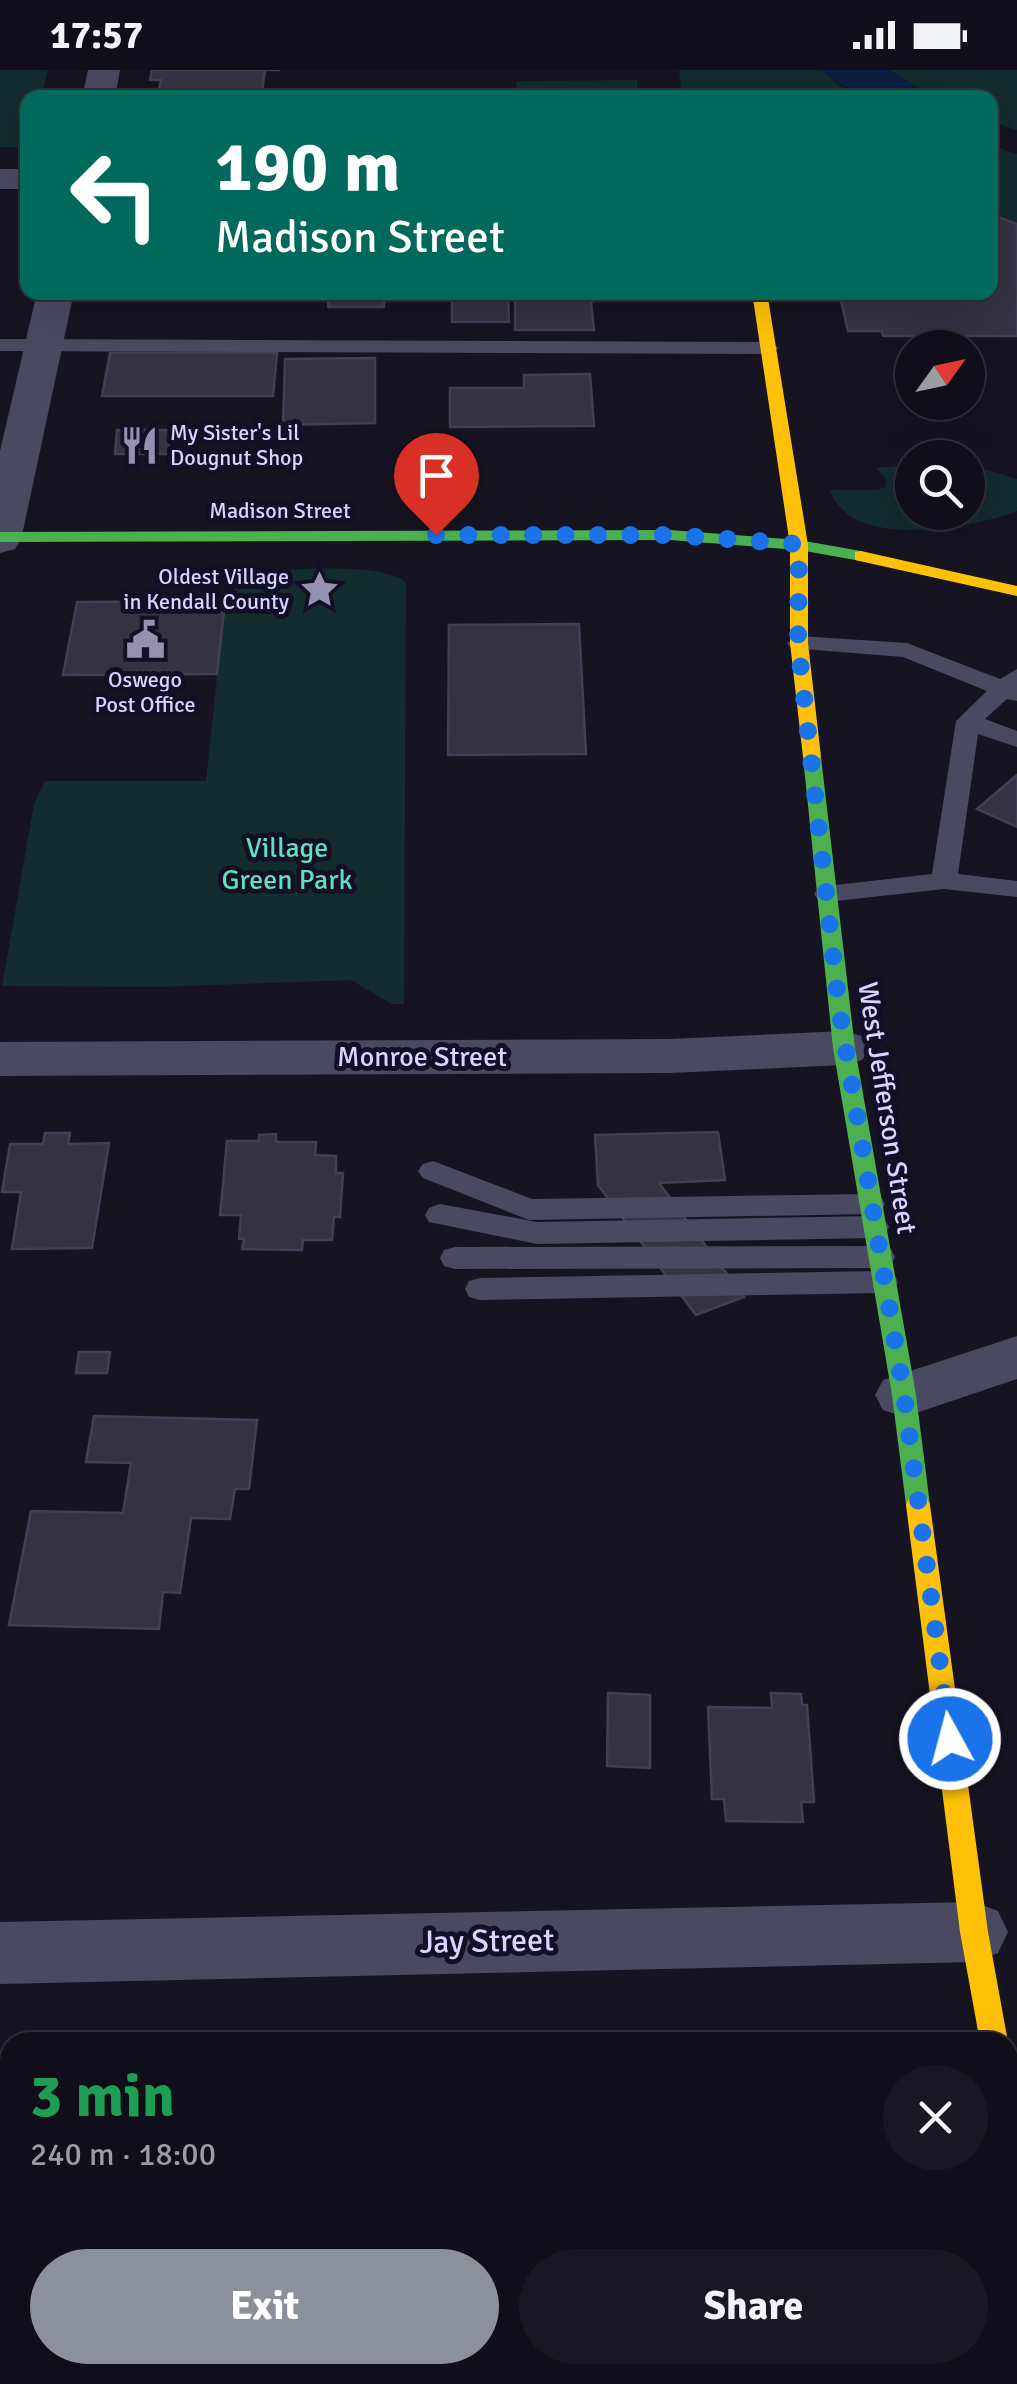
<!DOCTYPE html>
<meta charset="utf-8">
<style>
body{margin:0;font-family:Signika,sans-serif;background:#191822;color:#f1f3f6;height:100vh;display:flex;flex-direction:column;font-size:38px;white-space:nowrap}
*{box-sizing:border-box;margin:0}
p{font-size:32px;color:#9c9ca2}
.icon{flex:none;width:55px;height:55px;fill:none;stroke:currentColor;stroke-width:2;stroke-linecap:round;stroke-linejoin:round}
.map{position:relative;flex:1;overflow:hidden}
.side{position:absolute;left:0px;top:1962px;width:1018px;height:352px;display:flex;flex-direction:column;background:#100f19;border-radius:30px 30px 0 0;box-shadow:0 10px 40px #0002,0 0 0 2px #302f38}
.side>*{flex:none}
.guide{position:absolute;left:20px;top:20px;width:978px;height:210px;border-radius:20px;box-shadow:0 10px 40px #0002,0 0 0 2px #302f38;background:#00695c;color:#fff;overflow:hidden}
.needle{width:65px;rotate:57deg}
.buttons{position:absolute;left:895px;top:260px;display:grid;gap:20px}
.buttons a{display:grid;place-items:center;width:90px;height:90px;border-radius:50%;background:#100f19;box-shadow:0 10px 40px #0002,0 0 0 2px #302f38;font-size:50px}
.pin{position:absolute;display:grid;place-items:center;width:85px;height:85px;color:#fff;margin:-102px -42px;border-radius:50% 50% 50% 0;rotate:-45deg;box-shadow:0 0 10px #0007}
.pin .icon{rotate:45deg}
.me{position:absolute;width:110px;margin:-55px;rotate:353deg;stroke-linejoin:round;filter:drop-shadow(0 0 8px #0008)}
.turn{display:flex;align-items:center;gap:35px;height:210px;padding:0 30px;font-size:45px}
.turn .icon{width:130px;height:130px;stroke-width:2.5}
.turn b{display:block;font-size:70px;line-height:85px}
.round{display:grid;place-items:center;flex:none;width:105px;height:105px;border-radius:52px;background:#191822}
.summary{display:flex;align-items:center;justify-content:space-between;height:170px;padding:0 30px}
h1{font-size:60px;font-weight:800;line-height:75px;color:#1e9e55}
.action{display:flex;gap:20px;margin-top:auto;padding:20px 30px}
.action a{flex:1;height:115px;border-radius:60px;background:#8c9099;color:#fff;font-size:40px;font-weight:800;line-height:115px;text-align:center}
.action a+a{background:#191822;color:#f1f3f6}
.status{display:flex;justify-content:space-between;align-items:center;height:70px;padding:0 50px;background:#100f19;direction:ltr}
.status svg{height:28px;fill:currentColor}
.map>svg:first-child{display:block}
.green{fill:#132c2d}
.water{fill:#0b1e41}
.building{fill:#343243;stroke:#433f54;stroke-width:2.5}
.lines{fill:none;stroke-linecap:round;stroke-linejoin:round}
.lane{fill:#4a4962;fill-rule:evenodd}
.street{fill:#4a4962;fill-rule:evenodd}
.fast{fill:#4caf50;fill-rule:evenodd}
.slow{fill:#ffc107;fill-rule:evenodd}
.route{stroke:#1a73e8;stroke-width:18;stroke-dasharray:0 32.4}
.labels{text-anchor:middle;dominant-baseline:central;stroke-width:10;stroke-linejoin:round;paint-order:stroke}
.far-poi-label{font-size:22px;fill:#d9d4ff;stroke:#130f26;text-anchor:start}
.far-street-label{font-size:22px;fill:#d9d4ff;stroke:#130f26}
.park-label{font-size:28px;fill:#5fe0c0;stroke:#130f26}
.street-label{font-size:28px;fill:#d9d4ff;stroke:#130f26}
.near-street-label{font-size:32px;fill:#d9d4ff;stroke:#130f26}
</style>
<div class="status"><b>17:57</b><svg viewBox="0 0 49 12"><path d="M0 12V9h3v3zM5 12V6h3v6zM10 12V3h3v9zM15 12V0h3v12zM26 1h20v11H26zM47 4h2v5h-2z"/></svg></div>
<div class="map">
<svg width="1017" height="2314" viewBox="0 0 1017 2314">
<rect width="100%" height="100%" fill="#161421"/>
<!-- green -->
<path class="green" d="M0 0H48L41 27 28 28 27 77H0Z
M679 0H822L839 16 864 27H682Z
M889 0H1017V60L990 51V28L934 27Z
M637 10 638 27H518L516 11Z
M990 75 1017 84V154L990 144Z
M968 394 1017 409V441C973 458 851 482 830 420H878L885 417 886 408 875 398 912 395V442H968Z
M256 501C292 501 378 491 406 512L404 934H392L351 910 158 917 2 916 34 734 45 711H206L225 531 240 512Z"/>
<!-- water -->
<path class="water" d="M822 0H889L934 27C887 28 859 34 822 0Z"/>
<!-- building -->
<path class="building" d="M152 0H280H265L261 28H157L161 10H150Z
M990 144 1017 154V266H883L882 261H848L839 222H990Z
M319 222H384V237H328L329 224Z
M452 222H508L509 252H452Z
M515 222H590L594 260H515Z
M110 283H277L273 326H102Z
M375 288V353L283 355 285 289Z
M590 304 594 356 450 357V318H524V305Z
M117 360H171L169 384H115Z
M225 531 217 604 63 605 77 532Z
M579 554 586 684 448 685 449 555Z
M1017 705V757L977 739Z
M718 1062 725 1110 659 1113 744 1227 696 1245 598 1115 595 1065Z
M45 1063H70L68 1074 109 1073 92 1178 12 1179 21 1122H2L10 1074H43Z
M276 1064V1072H316L315 1085 336 1086V1103H343L340 1147H334L332 1170H303L302 1180 242 1179 244 1169H239L241 1145H220L227 1071H259V1065Z
M79 1282H110L107 1303H76Z
M94 1346 257 1350 249 1419H235L230 1449 191 1448 180 1523 163 1522 159 1559 9 1555 31 1441 123 1443 131 1393 86 1392Z
M608 1623 650 1625V1698L607 1696Z
M771 1623 801 1624 802 1635H807L814 1732H801L803 1752 726 1751 724 1729H712L708 1637 772 1638Z
M0 2066H10V2141H0Z
M94 2305H195V2314H93Z
M754 2305H862L855 2314H757L751 2309Z"/>
<g class="lines">
<!-- lane -->
<path class="lane" d="M0 269 769 272 779 278 769 284 0 281Z
M799 566 907 573 1000 609 1017 599V631L1007 629 985 649 1017 661V677L978 664 958 804 1017 811V827L944 819 827 832 818 830 814 824 818 818 827 816 932 804 956 651 987 621 903 587 791 578 787 573Z
M433 1091 532 1129 870 1124 881 1127 885 1134 881 1141 870 1144 529 1150 423 1108 418 1101 423 1094Z
M440 1134 537 1152 874 1146 885 1150 889 1157 885 1164 874 1168 537 1174 429 1152 425 1145 429 1138Z
M880 1176 891 1179 895 1187 891 1195 880 1198 455 1199 444 1196 440 1188 444 1180 455 1177Z
M883 1201 894 1204 898 1212 894 1220 883 1223 480 1230 469 1227 465 1219 469 1211 480 1208Z"/>
<!-- street -->
<path class="street" d="M88 0H120L115 28H82Z
M0 99H28V119H0Z
M37 222H74L21 470 15 479 0 483V381Z
M844 961 862 966 870 978 862 990 844 995 669 1003 0 1006V972L669 969Z
M1017 1266V1309L904 1347 883 1340 875 1325 883 1310Z
M974 1832 998 1841 1008 1862 998 1883 974 1892 0 1914V1852Z
M1008 1983 1017 1986V2065L1008 2062Z"/>
<!-- fast -->
<path class="fast" d="M670 460 799 470 861 481 870 486 861 491 799 480 670 470 0 472V462Z
M812 681 821 687 855 978 916 1325 930 1435 927 1442H909L906 1435 892 1325 833 978 803 687Z"/>
<!-- slow -->
<path class="slow" d="M752 222H767L808 475V573L821 687 812 693 803 687 790 573V475Z
M861 481 1017 516V526L855 490V482Z
M918 1425 927 1428 930 1435 988 1862 1008 1972V1974L980 1972 960 1862 906 1435 909 1428Z"/>
</g>
<g class="lines">
<!-- route -->
<path class="route" d="M436 465H670L799 474 798 573 839 938 904 1325 950 1669"/>
</g>
<!-- icons -->
<defs>
<symbol id="restaurant-bare" viewBox="-9 -9 18 18"><path d="M-5-6h1v4h1v-4h1v4h1v-4h1v5L-1.5 .5V6h-2V.5L-5-1ZM5-6V6H3V1.5H1.5Q1.5-4 5-6Z" fill="#9591b1" stroke="#130f26" stroke-width="2.5" paint-order="stroke"/></symbol>
<symbol id="sight-bare" viewBox="-9 -9 18 18"><path d="M0-6L1.8-2.2L6-1.7L2.9 1.2L3.7 5.4L0 3.3L-3.7 5.4L-2.9 1.2L-6-1.7L-1.8-2.2Z" fill="#9591b1" stroke="#130f26" stroke-width="2.5" paint-order="stroke"/></symbol>
<symbol id="civic-bare" viewBox="-9 -9 18 18"><path d="M-.6-6.5H3V-4.5H.6V-3L4-1V1h2V6H-6V1h2V-1L-.6-3ZM-1.2 2.5V6h2.4V2.5Z" fill="#9591b1" stroke="#130f26" stroke-width="2.5" paint-order="stroke"/></symbol>
</defs>
<g fill-rule="evenodd">
<use href="#restaurant-bare" x="112" y="348" width="55" height="55"/>
<use href="#sight-bare" x="292" y="492" width="55" height="55"/>
<use href="#civic-bare" x="118" y="542" width="55" height="55"/>
</g>
<g class="labels">
<!-- far-poi labels -->
<g class="far-poi-label">
<text x="170" y="362">My Sister's Lil<tspan x="170" dy="25">Dougnut Shop</tspan></text>
<text x="289" y="506" text-anchor="end">Oldest Village<tspan x="289" dy="25">in Kendall County</tspan></text>
<text x="145" y="609" text-anchor="middle">Oswego<tspan x="145" dy="25">Post Office</tspan></text>
</g>
<!-- far-street labels -->
<g class="far-street-label">
<text x="280" y="440">Madison Street</text>
</g>
<!-- park labels -->
<g class="park-label">
<text x="287" y="778">Village<tspan x="287" dy="32">Green Park</tspan></text>
</g>
<!-- street labels -->
<g class="street-label">
<text x="422" y="987">Monroe Street</text>
<text transform="translate(887 1038) rotate(81)">West Jefferson Street</text>
</g>
<!-- near-street labels -->
<g class="near-street-label">
<text transform="translate(487 1871) rotate(-1)">Jay Street</text>
</g>
</g>
</svg>
<div class="buttons">
<a><svg class="needle" viewBox="-14 -14 28 28"><path d="M0-13l5 13h-10z" fill="#e53935"/><path d="M0 13l5-13h-10z" fill="#9c9ca2"/></svg></a>
<a><svg class="icon" aria-label="search" viewBox="0 0 24 24"><circle cx="10" cy="10" r="6"/><path d="M15 15l6 6"/></svg></a>
</div>
<div class="pin" style="left:436px;top:465px;background:#d93025"><svg class="icon" aria-label="arrive" viewBox="0 0 24 24"><path d="M6 21V4h12l-3 4 3 4H6"/></svg></div>
<svg class="me" style="left:950px;top:1669px" viewBox="-20 -20 40 40"><circle r="17" fill="#1a73e8" stroke="#fff" stroke-width="3"/><path d="M0-11L8 9 0 5-8 9z" fill="#fff"/></svg>
<div class="guide">
<div class="turn"><svg class="icon" aria-label="left" viewBox="0 0 24 24"><path d="M17 20v-9H6M10 6l-5 5 5 5"/></svg><div><b>190 m</b>Madison Street</div></div>
</div>
<section class="side">
<div class="summary"><div><h1>3 min</h1><p>240 m · 18:00</p></div><a class="round"><svg class="icon" aria-label="close" viewBox="0 0 24 24"><path d="M6 6l12 12M18 6L6 18"/></svg></a></div>
<div class="action"><a>Exit</a><a>Share</a></div>
</section>
</div>
